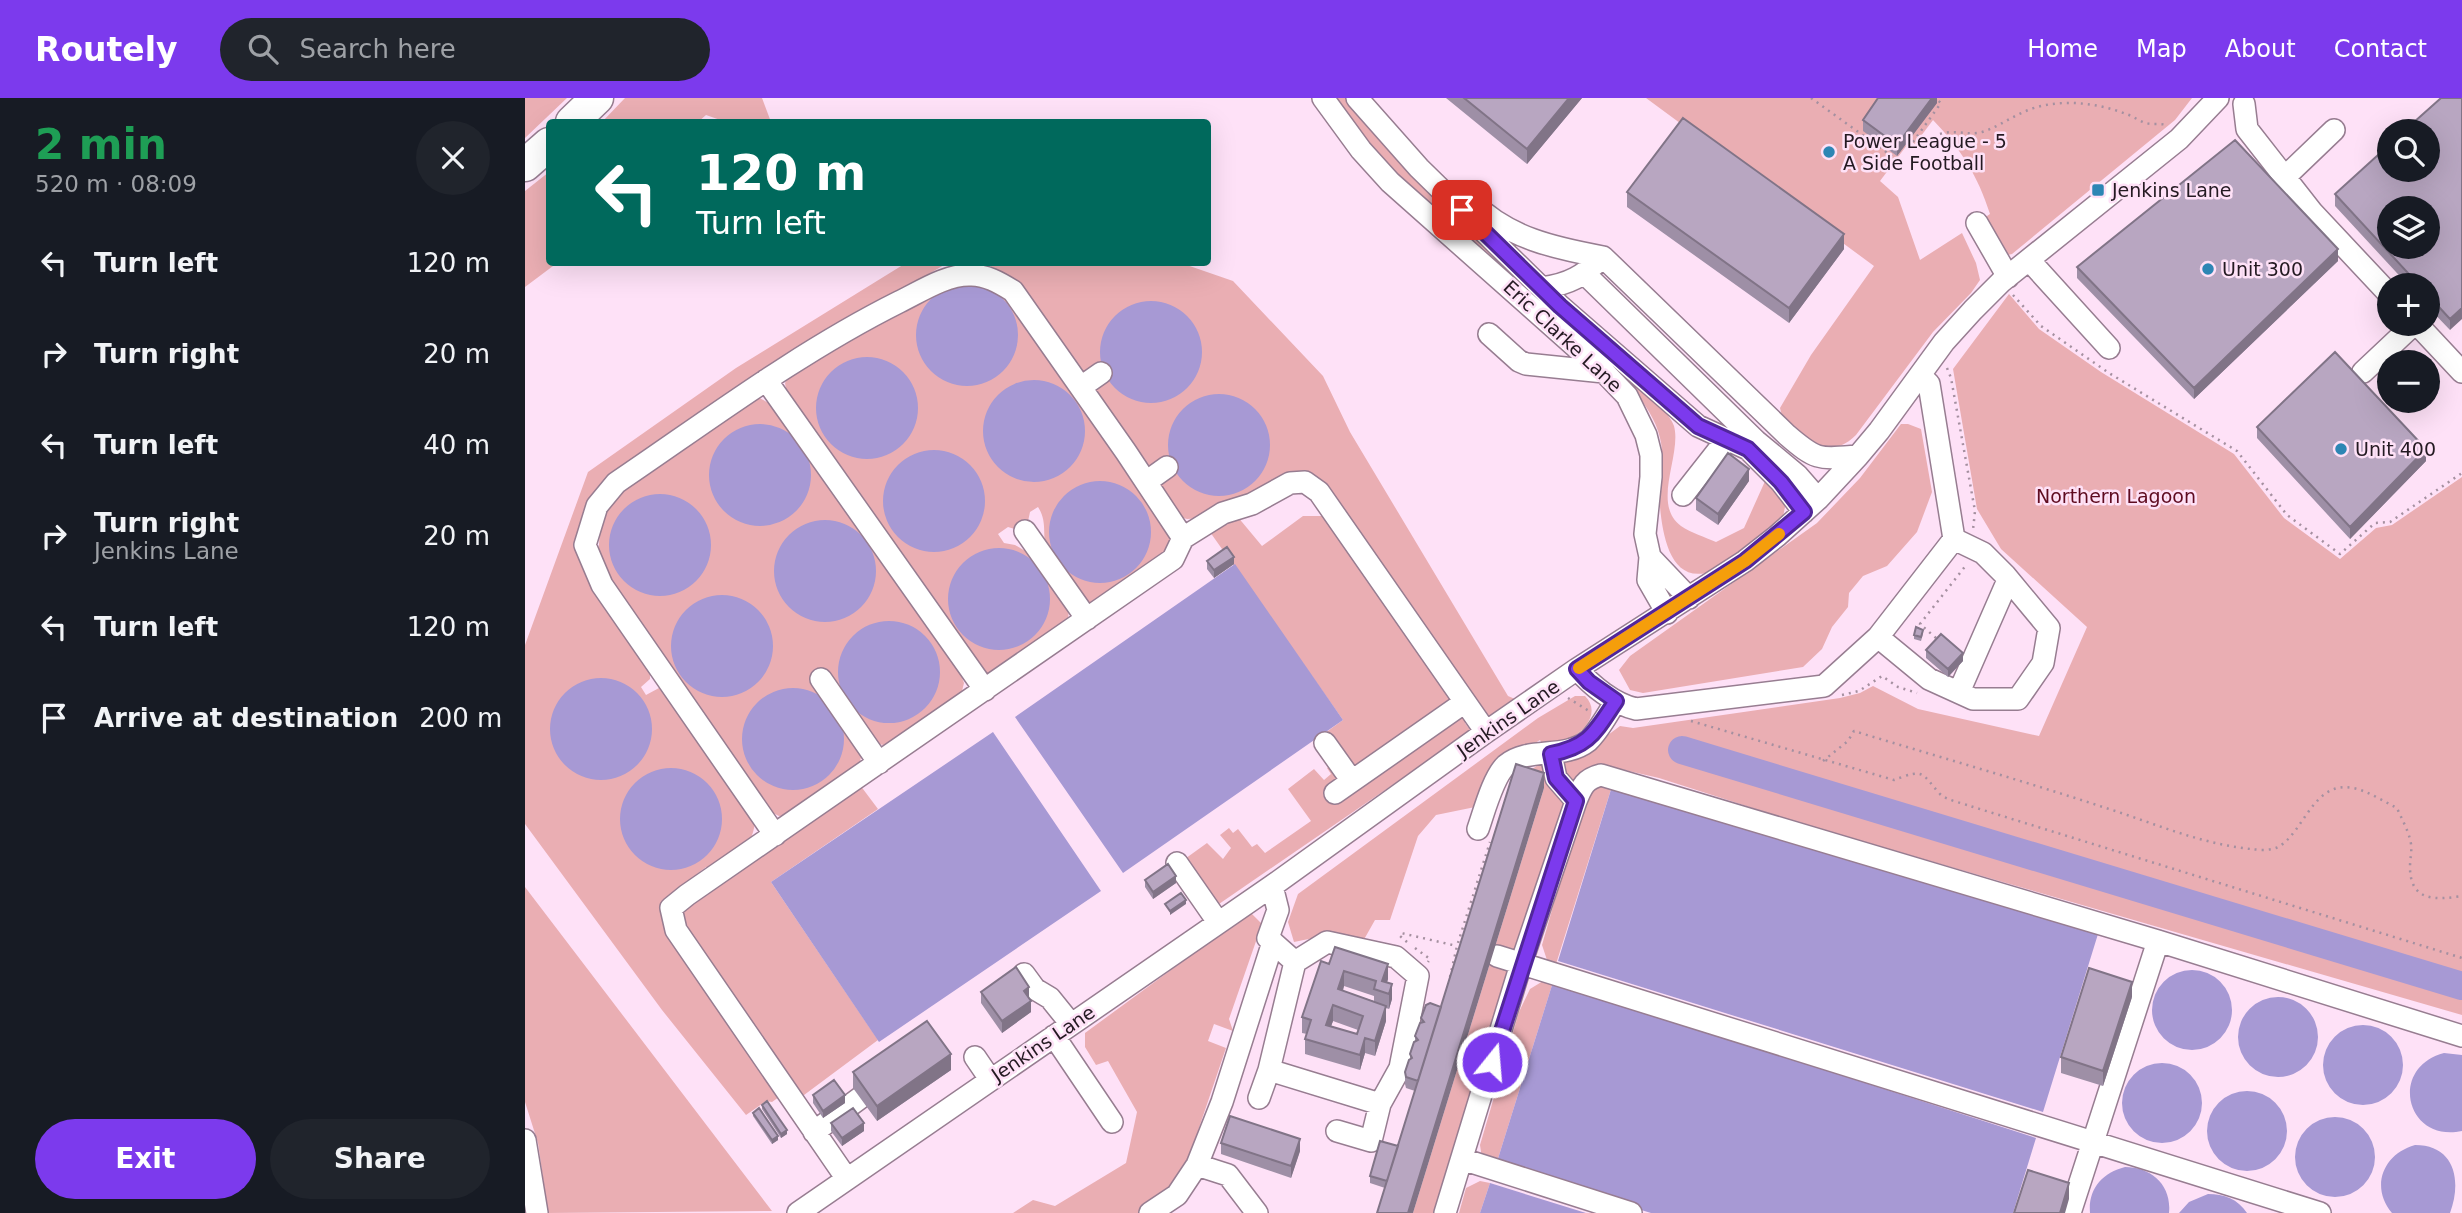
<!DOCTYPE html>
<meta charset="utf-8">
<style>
body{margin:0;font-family:"DejaVu Sans",sans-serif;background:#20242c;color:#f1f3f6;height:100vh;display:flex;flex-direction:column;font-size:26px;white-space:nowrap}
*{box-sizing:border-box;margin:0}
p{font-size:23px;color:#9ea1a6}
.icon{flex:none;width:38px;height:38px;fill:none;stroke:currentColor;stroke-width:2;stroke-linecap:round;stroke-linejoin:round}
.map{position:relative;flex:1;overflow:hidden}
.side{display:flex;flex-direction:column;background:#171b24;width:525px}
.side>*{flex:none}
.guide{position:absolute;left:21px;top:21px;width:665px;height:147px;border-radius:7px;box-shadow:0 7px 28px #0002;background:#00695c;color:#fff;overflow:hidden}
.controls{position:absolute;left:1852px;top:21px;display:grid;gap:14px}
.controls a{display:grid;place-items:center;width:63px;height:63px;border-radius:50%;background:#171b24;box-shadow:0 7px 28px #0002;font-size:35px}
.pin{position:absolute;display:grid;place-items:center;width:60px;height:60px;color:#fff;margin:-30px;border-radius:14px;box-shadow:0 4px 10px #0006}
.me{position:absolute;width:77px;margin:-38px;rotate:17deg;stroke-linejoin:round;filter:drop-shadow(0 0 5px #0008)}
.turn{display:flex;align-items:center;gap:24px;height:147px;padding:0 35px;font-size:32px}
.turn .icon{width:91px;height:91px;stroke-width:2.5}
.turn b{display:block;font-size:49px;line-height:60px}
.round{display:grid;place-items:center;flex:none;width:74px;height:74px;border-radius:37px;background:#20242c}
.overview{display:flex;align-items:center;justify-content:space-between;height:119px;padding:0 35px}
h1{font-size:42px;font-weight:600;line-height:52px;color:#1e9e55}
.cta{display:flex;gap:14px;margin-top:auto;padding:14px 35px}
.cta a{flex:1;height:80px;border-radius:42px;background:#7c3aed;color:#fff;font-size:28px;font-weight:600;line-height:80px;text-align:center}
.cta a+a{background:#20242c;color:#f1f3f6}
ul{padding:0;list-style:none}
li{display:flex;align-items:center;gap:21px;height:91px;padding:0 35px}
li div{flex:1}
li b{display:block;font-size:26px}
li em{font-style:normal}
header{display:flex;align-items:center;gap:42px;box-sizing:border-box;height:98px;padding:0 35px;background:#7c3aed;color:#fff}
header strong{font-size:33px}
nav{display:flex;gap:38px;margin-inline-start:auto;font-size:24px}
.search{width:490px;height:63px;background:#20242c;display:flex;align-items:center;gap:18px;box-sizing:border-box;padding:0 24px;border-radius:38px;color:#9ea1a6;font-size:26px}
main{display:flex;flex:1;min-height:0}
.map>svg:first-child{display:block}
.green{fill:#eaaeb3}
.water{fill:#a799d4}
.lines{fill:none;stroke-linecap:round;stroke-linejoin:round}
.river{stroke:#a799d4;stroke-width:28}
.minor-casing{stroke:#977d91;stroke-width:24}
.highway-casing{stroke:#977d91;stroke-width:35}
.path{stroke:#a590a0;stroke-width:2.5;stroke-dasharray:2 5;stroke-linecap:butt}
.minor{stroke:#fff;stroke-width:21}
.highway{stroke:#fff;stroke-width:32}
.wall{fill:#9e8fa6;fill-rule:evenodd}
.shaded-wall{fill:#817487}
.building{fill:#b8a6c1;stroke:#817487;stroke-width:2;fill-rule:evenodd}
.route-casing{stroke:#51269a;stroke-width:18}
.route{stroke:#7c3aed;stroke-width:12}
.slow{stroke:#f59e0b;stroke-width:12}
.poi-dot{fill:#2d86b4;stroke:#fee1f7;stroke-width:2.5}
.labels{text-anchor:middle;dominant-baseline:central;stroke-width:5;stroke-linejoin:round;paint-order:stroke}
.poi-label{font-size:19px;fill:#241a22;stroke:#fee1f7;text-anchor:start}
.street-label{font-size:19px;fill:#241a22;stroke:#fee1f7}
.park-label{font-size:19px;fill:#5f0b20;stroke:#fee1f7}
</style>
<header>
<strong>Routely</strong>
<div class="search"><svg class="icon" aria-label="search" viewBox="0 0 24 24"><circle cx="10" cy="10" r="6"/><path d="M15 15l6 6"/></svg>Search here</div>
<nav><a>Home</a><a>Map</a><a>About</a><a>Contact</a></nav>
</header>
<main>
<section class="side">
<div class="overview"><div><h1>2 min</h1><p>520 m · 08:09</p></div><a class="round"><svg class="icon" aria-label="close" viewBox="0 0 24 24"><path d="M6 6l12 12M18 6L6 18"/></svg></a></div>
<ul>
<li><svg class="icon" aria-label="left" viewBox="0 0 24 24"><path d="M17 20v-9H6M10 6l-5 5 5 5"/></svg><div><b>Turn left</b></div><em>120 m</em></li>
<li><svg class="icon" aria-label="right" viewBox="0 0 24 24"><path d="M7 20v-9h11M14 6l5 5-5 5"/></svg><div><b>Turn right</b></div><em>20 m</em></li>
<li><svg class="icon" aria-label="left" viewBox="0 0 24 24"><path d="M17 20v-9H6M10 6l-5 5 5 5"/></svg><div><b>Turn left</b></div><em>40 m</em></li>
<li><svg class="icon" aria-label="right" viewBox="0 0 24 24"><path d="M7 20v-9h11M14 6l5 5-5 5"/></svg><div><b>Turn right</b><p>Jenkins Lane</p></div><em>20 m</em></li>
<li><svg class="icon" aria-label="left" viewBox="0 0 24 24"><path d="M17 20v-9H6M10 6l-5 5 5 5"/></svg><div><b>Turn left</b></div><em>120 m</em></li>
<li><svg class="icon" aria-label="arrive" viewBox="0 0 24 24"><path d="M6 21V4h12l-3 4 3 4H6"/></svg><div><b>Arrive at destination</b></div><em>200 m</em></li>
</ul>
<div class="cta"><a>Exit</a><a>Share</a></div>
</section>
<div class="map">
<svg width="1937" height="1115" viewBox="0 0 1937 1115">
<rect width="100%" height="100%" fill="#fee1f7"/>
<!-- green -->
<path class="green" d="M0 0H42L0 40Z
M100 0H237L246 24H201L181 17 173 24H77Z
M810 0H824L1138 310C1141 315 1147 322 1149 328 1157 357 1126 406 1156 428 1166 435 1180 439 1191 444L1219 430 1241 381 1259 398 1260 409 1258 419 1190 472C1147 490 1138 441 1135 409 1133 385 1141 364 1135 340 1131 322 1120 307 1110 293L866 78Z
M1121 0H1667L1650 22 1487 156 1478 158 1456 122 1465 116C1453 78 1436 51 1408 22L1390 46 1385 43 1355 83 1373 99 1395 162 1437 135 1451 165 1455 182 1446 195 1408 234 1331 337C1303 365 1263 347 1255 310L1286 257 1349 168Z
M24 74V164L32 165 0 189V93Z
M653 164 708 183 798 278 825 334 983 598 990 601 964 620 787 379 678 420 662 421 652 418 495 190 461 165 419 167 246 269 85 375 58 421 125 570V581L116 589 121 597 134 590 141 596 230 724C227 752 210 757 189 771L181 769 172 776 171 782 141 816 254 999 247 1004 241 1003 221 1017 137 912 0 726V547L63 374 211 270 381 165Z
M436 183 462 185 485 201 646 435 647 443 642 456 572 505 558 504C547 489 533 474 524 457 515 439 524 426 513 409L505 414 502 428 496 433 483 429 473 436 479 445 490 447 512 460 544 506 543 525 474 573 462 575 451 570 262 297 260 285 266 275 370 213Z
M1484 196 1514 231 1576 274 1709 356 1759 420 1815 461 1851 430 1867 427 1937 379V917L1284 728 1134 680 1078 667 1052 682 1044 689 1038 675 1041 661 1063 652 1095 628 1108 630 1315 600 1335 595 1348 588 1393 611 1514 638 1562 529 1476 451 1452 411 1428 271Z
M233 299 252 310 436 577 439 585 435 601 364 648 348 645 337 654 334 669 266 717 254 718 244 713 81 482 73 461 76 416 95 391Z
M1376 326H1383L1396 331 1407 394 1392 434 1362 468 1338 478 1324 495 1323 509 1307 529 1297 551 1278 569 1118 595 1105 592 1094 572 1105 558 1292 425 1335 380Z
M712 418 737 448 778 418H801L925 597V608L833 673 825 671 800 635 818 622 685 434Z
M1050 598H1060C1075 613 1062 631 1046 640 1038 644 1025 644 1017 646L1015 642 973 667 955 708 911 717 893 738 865 822H850L837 845 803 837 769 844 763 824 773 796 1013 620Z
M934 617 942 622 940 625 946 633 694 806 687 797 682 799 657 763 682 745 698 761 706 750 695 737 704 730 708 735 713 731 727 749 732 746 740 755 786 723 763 691 789 671 799 682 806 676 802 670 808 666 815 677Z
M1015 666 1021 668 1042 712 917 1115H888L1019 690 1007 671Z
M1073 684 1088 685 1031 866 1022 862 1017 847 1061 693Z
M335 687 353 711 246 784 353 942 275 1000 156 825 161 808Z
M0 789 247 1113 23 1115 13 1045 0 1004Z
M725 814 737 826 704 921 708 933 689 926 683 943 701 950 657 1080 625 1107 613 1115H488L508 1102 530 1108 601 1065 612 1014 583 963 571 967 560 949V935Z
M1018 883 1028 884 971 1067 957 1060 955 1047 994 914 1005 891Z
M955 1083 965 1085 955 1115H934L941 1090Z"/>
<!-- water -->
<path class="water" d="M391 237a51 51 0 1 1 102 0a51 51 0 1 1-102 0Z
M575 254a51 51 0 1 1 102 0a51 51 0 1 1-102 0Z
M291 310a51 51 0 1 1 102 0a51 51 0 1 1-102 0Z
M458 333a51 51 0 1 1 102 0a51 51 0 1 1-102 0Z
M643 347a51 51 0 1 1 102 0a51 51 0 1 1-102 0Z
M184 377a51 51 0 1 1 102 0a51 51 0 1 1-102 0Z
M358 403a51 51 0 1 1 102 0a51 51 0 1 1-102 0Z
M524 434a51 51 0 1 1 102 0a51 51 0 1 1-102 0Z
M84 447a51 51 0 1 1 102 0a51 51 0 1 1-102 0Z
M249 473a51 51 0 1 1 102 0a51 51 0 1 1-102 0Z
M423 501a51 51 0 1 1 102 0a51 51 0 1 1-102 0Z
M710 466 818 622 598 775 490 619Z
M146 548a51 51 0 1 1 102 0a51 51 0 1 1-102 0Z
M313 574a51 51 0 1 1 102 0a51 51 0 1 1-102 0Z
M25 631a51 51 0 1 1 102 0a51 51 0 1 1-102 0Z
M217 641a51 51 0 1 1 102 0a51 51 0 1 1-102 0Z
M468 634 576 793 354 944 246 784Z
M95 721a51 51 0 1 1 102 0a51 51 0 1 1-102 0Z
M1088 685 1573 836 1518 1014 1033 863Z
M1627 912a40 40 0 1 1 80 0a40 40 0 1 1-80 0Z
M1028 884 1511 1040 1488 1115H1126L971 1067Z
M1713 939a40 40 0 1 1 80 0a40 40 0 1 1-80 0Z
M1798 967a40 40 0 1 1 80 0a40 40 0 1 1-80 0Z
M1919 955 1937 957V1033C1881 1045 1863 970 1919 955Z
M1597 1005a40 40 0 1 1 80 0a40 40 0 1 1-80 0Z
M1682 1033a40 40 0 1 1 80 0a40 40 0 1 1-80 0Z
M1770 1059a40 40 0 1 1 80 0a40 40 0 1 1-80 0Z
M1890 1047C1930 1047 1937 1083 1925 1115H1867C1845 1089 1858 1056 1890 1047Z
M1600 1069C1626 1069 1647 1087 1644 1115H1565C1563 1091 1577 1075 1600 1069Z
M965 1085 1061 1115H955Z
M1683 1096C1699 1096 1713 1101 1722 1115H1654L1664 1104Z"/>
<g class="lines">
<!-- river -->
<path class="river" d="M1157 652 1937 888"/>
<defs>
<path id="minor" d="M798 0 836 52 865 84 1079 274 1102 298 1121 337 1126 357V379L1120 436 1125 459 1123 482 1142 515
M832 0 894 70 1035 208 1173 328 1223 351 1256 384 1279 414
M1719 6 1722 31 1787 114 1864 196
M1760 79 1809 32
M947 104C983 140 1029 150 1078 159
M1452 125 1483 179
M1504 162 1584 250
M1060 176 1231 343 1272 377 1293 401
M1017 190C1045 186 1058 178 1078 159L1262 337C1292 363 1294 361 1333 358
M1892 226 1937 274
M964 236 994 263 1001 266 1079 274
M1838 274 1889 226
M241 282 460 592
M556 289 576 275
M621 384 642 369
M1158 397 1202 341
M500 433 562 521
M1125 459 1164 500
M1353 539 1404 581 1448 601H1493L1518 565 1524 530 1480 477 1458 455 1429 441
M1052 571C1067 588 1089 606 1111 611L1299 588 1353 539 1429 441 1404 286 1395 277
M296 581 354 665
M1434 594 1483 482
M800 645 827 683
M1026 656 1031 680 1051 703
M810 695 940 604
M953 731C959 714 968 679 981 667 1004 648 1039 662 1063 643 1074 633 1083 615 1091 603
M250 737 77 487 60 447 72 408 91 385C184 322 274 254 374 204 395 194 420 177 444 177 460 176 475 185 488 193L601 354 658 440
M652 765 693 824
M747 788 753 812 743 840 770 864 744 972 855 1006 875 970 893 878 871 859 802 844 770 864
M972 858 1795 1115
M499 876 510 891 525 900 546 926
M529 938 587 1024
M450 959 465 981
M734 1000 744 972
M812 1033 846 1043 855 1006
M289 1034 335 1000
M0 1042 12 1115
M937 1061 1106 1115
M672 1067 703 1077 732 1115
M322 1081 151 832 146 810 162 797 648 461 658 440 698 415 727 406 765 385 780 384 794 394 961 634
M273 1115 747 788 961 634 1052 571 1220 463 1252 438 1293 401 1333 358 1354 333 1419 244 1448 212 1476 184 1654 41 1693 0
M625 1115 652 1097 672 1067 697 1004 748 844
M920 1115 996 866 1051 703C1057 688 1060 681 1076 677L1633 843 1937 938
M1545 1115 1633 843"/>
<path id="highway" d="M47 24 72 0
M0 67 24 46"/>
</defs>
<!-- minor casing -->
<use href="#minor" class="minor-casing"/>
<!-- highway casing -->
<use href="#highway" class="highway-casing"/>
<!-- path -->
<path class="path" d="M1286 0 1371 61
M1415 36C1430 31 1442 38 1457 34 1473 29 1486 19 1501 13 1531 0 1571 4 1601 16 1608 18 1614 23 1621 25 1627 27 1635 25 1641 27
M1388 44 1416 5 1410 0
M1488 197 1516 228 1584 275 1712 353 1762 417 1815 456 1850 425 1865 424 1937 375
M1422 270 1426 280 1450 413 1448 432
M1411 540 1395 526 1442 466
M1317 597 1334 593 1357 578 1373 589 1392 595
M1043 600 1064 613
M1166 623 1369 682C1400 670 1396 675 1415 696 1421 702 1437 705 1445 708L1937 860
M1298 663 1323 643 1329 633C1414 659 1499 683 1584 711 1631 726 1676 746 1726 751 1734 752 1745 753 1753 749 1779 735 1788 682 1828 690 1843 693 1858 703 1872 710 1877 722 1884 733 1886 746 1887 754 1885 761 1885 769 1885 804 1911 802 1937 798
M882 844 875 838 876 835 932 848
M890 850 905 861 903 864
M925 879 932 848 965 744"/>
<!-- minor -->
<use href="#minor" class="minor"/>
<!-- highway -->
<use href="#highway" class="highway"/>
</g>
<!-- wall -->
<path class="wall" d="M921 0H1057L1002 66Z
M1412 0V5L1372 58 1338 33V22Z
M1937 0 1925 232 1902 208V187H1883L1810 108V96Z
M1102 94 1319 151 1264 225 1102 109Z
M1813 163 1669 301 1552 180V169Z
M1732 329 1901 363 1825 441 1732 340Z
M1224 383 1193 427 1171 412V400Z
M682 463 709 466 689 480 682 471Z
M1398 536 1396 543 1389 541V537Z
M1401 552 1438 563 1423 579 1401 560Z
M1019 690 860 1090 845 1085V1078L873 1048 890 993 881 990 880 986V974L885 961V956L890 943V938L896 925V920L916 909Z
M620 782 651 785 628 801 620 789Z
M804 866 863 881 862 884 867 901 864 911 861 910V923L850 958 840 955 835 972 780 956V941L782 936 777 935V919ZM819 888 849 898V903L818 893ZM808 923 833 932 832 936 806 928Z
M456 894 504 900 506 914 477 935 456 905Z
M1607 899 1578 988 1536 975V959Z
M426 972 352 1023 328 990V974Z
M288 997 320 1005 298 1020 288 1005Z
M237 1007 262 1036 256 1040 237 1011Z
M228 1015 253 1042 247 1046 228 1018Z
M306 1025 339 1033 317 1048 306 1033Z
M696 1045 775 1053 766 1080 696 1056Z"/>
<!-- shaded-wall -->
<path class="shaded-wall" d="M1044 0H1057L1002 66V51Z
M1407 0H1412V5L1372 58V47Z
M1319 136V151L1264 225V210Z
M1813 151V163L1669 301V290Z
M1937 210V221L1925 232V221Z
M1901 351V363L1825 441V429Z
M1224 371V383L1193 427V416Z
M709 459V466L689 480V472Z
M1438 555V563L1423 579V571Z
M1019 675V690L888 1115H883Z
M651 778V785L628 801V794Z
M661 802V806L645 817V813Z
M863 866V881L859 894 857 883Z
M819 873V888L813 906V891Z
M1607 884V899L1578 988V973Z
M867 886V901L864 911V896Z
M504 889V900L499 893Z
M506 903V914L477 935V923Z
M808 907V923L801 942V927Z
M861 908V923L850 958V943Z
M840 940V955L835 972V957Z
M426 956V972L352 1023V1008Z
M320 997V1005L298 1020V1013Z
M339 1025V1033L317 1048V1040Z
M262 1032V1036L256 1040V1036Z
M253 1038V1042L247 1046V1042Z
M775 1041V1053L766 1080V1068Z
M1544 1085V1101L1540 1115H1535Z"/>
<!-- building -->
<path class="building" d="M939 0H1044L1002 51Z
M1353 0H1407L1372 47 1338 22Z
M1916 0H1937V210L1925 221 1902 196V187H1894L1810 96 1864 47V72H1902V33H1879ZM1864 110H1902V149H1864Z
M1158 20 1319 136 1264 210 1102 94Z
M1710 42 1813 151 1669 290 1552 169Z
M1810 254 1901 351 1825 429 1732 329Z
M1203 355 1224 371 1193 416 1171 400Z
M702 449 709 459 689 472 682 463Z
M1391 529 1398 532 1396 539 1389 537Z
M1416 536 1438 555 1423 571 1401 552Z
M991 666 1019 675 883 1115H852Z
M643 766 651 778 628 794 620 782Z
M656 795 661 802 645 813 640 806Z
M810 849 863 866 857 883 867 886 864 896 849 891 851 883 819 873 813 891 861 908 850 943 840 940 835 957 780 941 786 922 777 919 796 863 804 866ZM808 907 838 918 832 936 801 927Z
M491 869 504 889 499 893 506 903 477 923 456 894Z
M1564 870 1607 884 1578 973 1536 959Z
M905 905 916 909 893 983 881 979 880 974 884 962 887 960 885 956 889 944 893 942 890 938 895 925 899 924 896 920 901 907Z
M402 923 426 956 352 1008 328 974Z
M309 982 320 997 298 1013 288 997Z
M242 1003 262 1032 256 1036 237 1007Z
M234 1010 253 1038 247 1042 228 1015Z
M328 1010 339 1025 317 1040 306 1025Z
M705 1018 775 1041 766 1068 696 1045Z
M855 1043 873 1048 862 1083 845 1078Z
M1503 1072 1544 1085 1535 1115H1489Z"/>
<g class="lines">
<defs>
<path id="route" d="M937 112 1035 208 1173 328 1223 351 1256 384 1279 414 1220 463 1052 571 1064 584 1091 603C1070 634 1065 648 1026 656L1031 680 1051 703 967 964"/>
</defs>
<!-- route casing -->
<use href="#route" class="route-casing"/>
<!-- route -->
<use href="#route" class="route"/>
<!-- slow -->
<path class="slow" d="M1054 570 1220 463 1254 436"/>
</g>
<!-- markers -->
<g class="poi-dot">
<circle cx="1304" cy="54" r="7"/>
<rect x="1566" y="85" width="14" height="14" rx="3.5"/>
<circle cx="1683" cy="171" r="7"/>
<circle cx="1816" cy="351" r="7"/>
</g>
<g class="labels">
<!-- poi labels -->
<g class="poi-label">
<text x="1318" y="43">Power League - 5<tspan x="1318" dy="22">A Side Football</tspan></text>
<text x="1587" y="92">Jenkins Lane</text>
<text x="1697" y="171">Unit 300</text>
<text x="1830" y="351">Unit 400</text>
</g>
<!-- street labels -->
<g class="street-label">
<text transform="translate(1038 238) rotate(43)">Eric Clarke Lane</text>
<text transform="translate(983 620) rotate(-35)">Jenkins Lane</text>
<text transform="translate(518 945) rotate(-34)">Jenkins Lane</text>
</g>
<!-- park labels -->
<g class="park-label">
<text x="1591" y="398">Northern Lagoon</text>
</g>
</g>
</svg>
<div class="controls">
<a><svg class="icon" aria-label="search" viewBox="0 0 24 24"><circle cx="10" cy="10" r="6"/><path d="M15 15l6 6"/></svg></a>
<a><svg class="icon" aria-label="layers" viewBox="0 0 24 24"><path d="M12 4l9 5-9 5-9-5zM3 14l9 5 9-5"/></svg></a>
<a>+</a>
<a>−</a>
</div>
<div class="pin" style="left:937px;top:112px;background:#d93025"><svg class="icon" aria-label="arrive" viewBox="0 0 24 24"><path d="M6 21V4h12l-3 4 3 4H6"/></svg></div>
<svg class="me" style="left:967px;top:964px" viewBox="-20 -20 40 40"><circle r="17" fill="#7c3aed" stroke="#fff" stroke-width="3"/><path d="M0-11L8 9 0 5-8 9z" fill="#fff"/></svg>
<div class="guide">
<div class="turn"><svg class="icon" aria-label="left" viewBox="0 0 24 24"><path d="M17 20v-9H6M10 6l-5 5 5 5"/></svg><div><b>120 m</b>Turn left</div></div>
</div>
</div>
</main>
